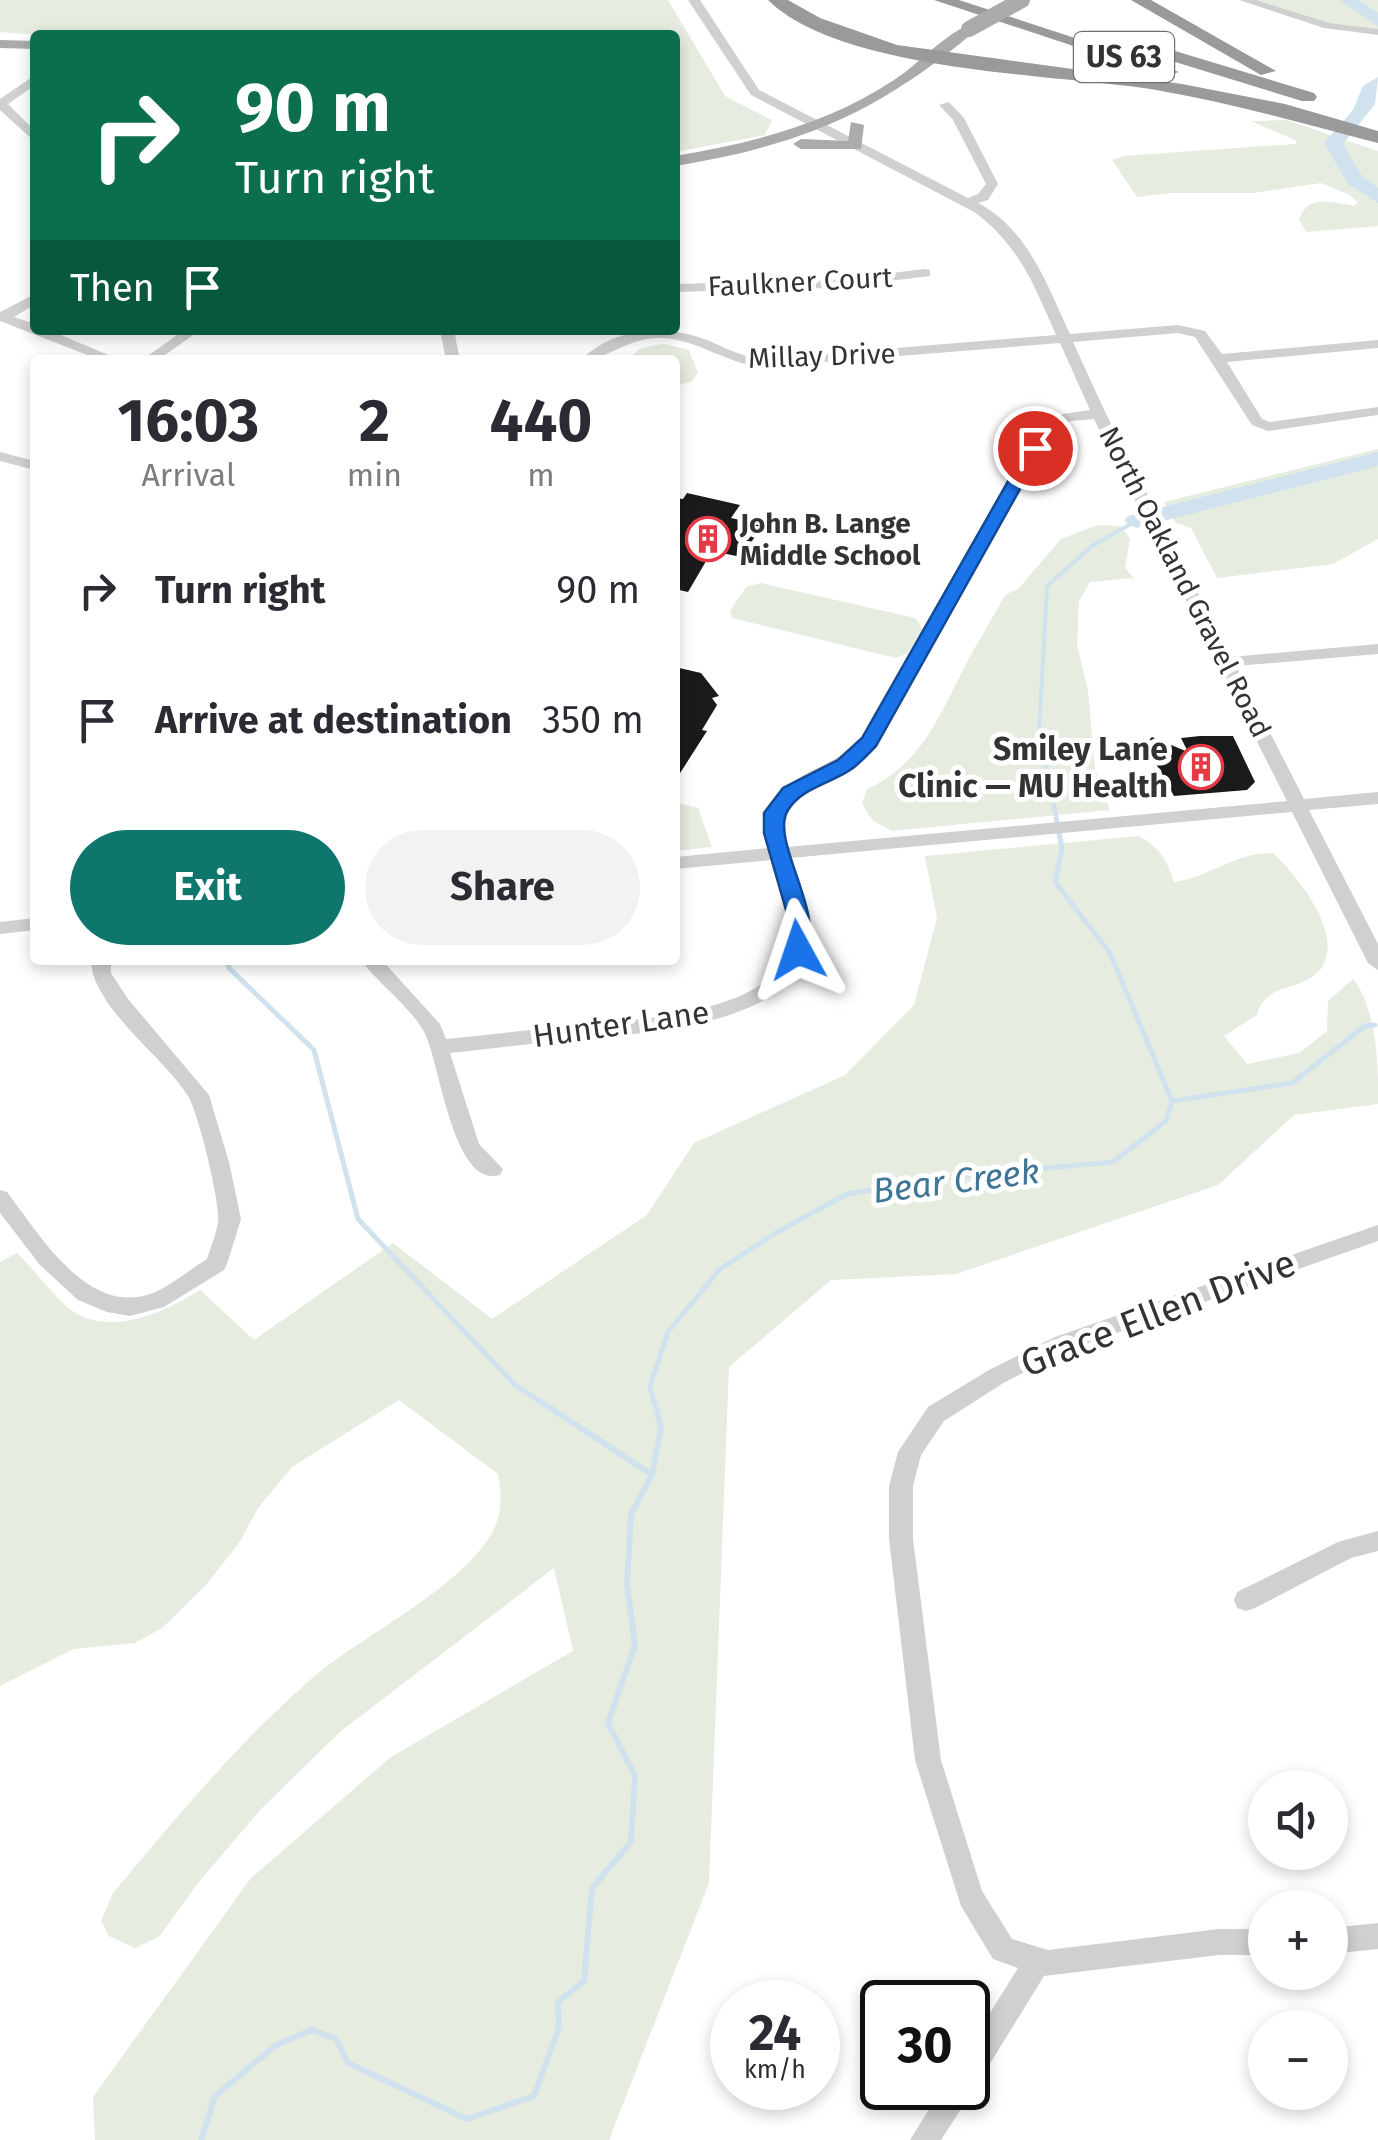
<!DOCTYPE html>
<meta charset="utf-8">
<style>
body{margin:0;font-family:"Fira Sans",sans-serif;background:#f2f2f3;color:#2b2b33;height:100vh;display:flex;flex-direction:column;font-size:38px;white-space:nowrap}
*{box-sizing:border-box;margin:0}
p{font-size:32px;color:#7c7c81}
.icon{flex:none;width:55px;height:55px;fill:none;stroke:currentColor;stroke-width:2;stroke-linecap:round;stroke-linejoin:round}
.map{position:relative;flex:1;overflow:hidden}
.drawer{position:absolute;left:30px;top:355px;width:650px;height:610px;display:flex;flex-direction:column;background:#fff;border-radius:10px;box-shadow:0 5px 15px #0003}
.drawer>*{flex:none}
.banner{position:absolute;left:30px;top:30px;width:650px;height:305px;border-radius:10px;box-shadow:0 5px 15px #0003;background:#0b6e4f;color:#fff;overflow:hidden}
.tools{position:absolute;left:1248px;top:1770px;display:grid;gap:20px}
.tools a{display:grid;place-items:center;width:100px;height:100px;border-radius:50%;background:#fff;box-shadow:0 5px 15px #0003;font-size:50px}
.speed{position:absolute;left:710px;top:1980px;display:flex;gap:20px;font-size:50px;font-weight:700;text-align:center}
.speed>*{display:grid;place-content:center;width:130px;height:130px;border-radius:50%;background:#fff;box-shadow:0 5px 15px #0003;line-height:1}
.speed small{font-size:25px;font-weight:400}
.speed .limit{border:5px solid #111;border-radius:15px;background:#fff;color:#111}
.pin{position:absolute;display:grid;place-items:center;width:85px;height:85px;color:#fff;margin:-42px;border:5px solid #fff;border-radius:50%;box-shadow:0 2px 10px #0007}
.me{position:absolute;width:110px;margin:-55px;rotate:355deg;stroke-linejoin:round;filter:drop-shadow(0 0 8px #0008)}
.turn{display:flex;align-items:center;gap:35px;height:210px;padding:0 40px;font-size:45px}
.turn .icon{width:130px;height:130px;stroke-width:2.5}
.turn b{display:block;font-size:70px;line-height:85px}
.then{display:flex;align-items:center;height:95px;padding:0 40px;background:#0003;gap:20px;font-size:38px}
.eta{display:flex;justify-content:space-evenly;align-items:center;height:170px;text-align:center}
.eta b{font-size:60px;font-weight:700;line-height:70px}
.button{display:flex;gap:20px;margin-top:auto;padding:20px 40px}
.button a{flex:1;height:115px;border-radius:60px;background:#0f766e;color:#fff;font-size:40px;font-weight:700;line-height:115px;text-align:center}
.button a+a{background:#f2f2f3;color:#2b2b33}
ul{padding:0;list-style:none}
li{display:flex;align-items:center;gap:30px;height:130px;padding:0 40px}
li div{flex:1}
li b{display:block;font-size:38px}
li em{font-style:normal}
.map>svg:first-child{display:block}
.green{fill:#e6ecdf}
.lines{fill:none;stroke-linecap:round;stroke-linejoin:round}
.stream-far2{stroke:#cfe2ee;stroke-width:4}
.stream-far1{stroke:#cfe2ee;stroke-width:5}
.stream{stroke:#cfe2ee;stroke-width:6}
.river{fill:#cfe2ee;fill-rule:evenodd}
.building{fill:#1a1a1a}
.minor{fill:#d0d0d0;fill-rule:evenodd}
.major{fill:#ababab;fill-rule:evenodd}
.highway{fill:#9a9a9a;fill-rule:evenodd}
.major-bridge{stroke:#ababab;stroke-width:16}
.route{fill:#1a73e8;stroke:#114b97;stroke-width:2.5}
.labels{text-anchor:middle;dominant-baseline:central;stroke-width:10;stroke-linejoin:round;paint-order:stroke}
.far-street-label{font-size:28px;fill:#333;stroke:#fff}
.far-poi-label{font-size:28px;font-weight:bold;fill:#333;stroke:#fff;text-anchor:start}
.shield{fill:#fff;stroke:#707070;stroke-width:2.5}
.shield-label{font-size:30px;font-weight:bold;fill:#333}
.poi-label{font-size:32px;font-weight:bold;fill:#333;stroke:#fff;text-anchor:end}
.street-label{font-size:32px;fill:#333;stroke:#fff}
.water-label{font-size:35px;font-style:italic;fill:#3f7597;stroke:#fff}
.near-street-label{font-size:38px;fill:#333;stroke:#fff}
</style>
<div class="map">
<svg width="1378" height="2140" viewBox="0 0 1378 2140">
<rect width="100%" height="100%" fill="#fff"/>
<!-- green -->
<path class="green" d="M0 0H668L725 96 772 120 765 135 675 152V35H38L0 32Z
M1254 0H1378V32L1303 20Z
M1286 120 1378 151V226L1306 232 1299 219C1309 193 1332 203 1354 206L1358 203 1350 195 1321 183 1253 193H1170L1137 197 1112 160 1123 156 1295 144 1297 141 1251 121Z
M664 344 689 350 698 373 691 382 675 386V360H626L641 348Z
M1378 449V539L1333 564 1217 578 1191 528 1176 523 1164 502Z
M1098 525 1121 526 1130 539 1125 568 1134 578 1090 582 1079 601 1077 645 1088 690 1095 769 1110 810 892 831 872 820 862 803 867 789C920 765 938 719 963 670 976 644 992 620 1005 595L1019 588 1061 539Z
M761 583 915 618 923 629 908 653 896 658 732 618 730 611 746 587Z
M675 802 698 808 712 847 675 851Z
M1139 836C1161 849 1166 859 1174 882 1209 878 1235 852 1273 853 1298 876 1350 941 1317 973 1296 992 1265 983 1257 1015L1224 1036 1247 1064 1299 1053 1327 1031 1328 1001 1353 979C1378 1012 1378 1063 1378 1104L1294 1115 1218 1185 956 1274 831 1280 729 1367 709 1883 609 2140H95L93 2097 251 1878 391 1757 573 1651 554 1568 341 1731 260 1810 198 1883 159 1937 135 1948 109 1936 101 1921 113 1893C175 1819 236 1745 309 1681 360 1636 458 1591 492 1533 502 1516 502 1494 498 1474L399 1400 292 1467 258 1508 239 1543 206 1585 162 1628 135 1643 73 1649 0 1686V1262L17 1253C34 1270 49 1290 66 1306 105 1340 164 1313 200 1290L254 1340 393 1243 492 1319 647 1215 694 1143 845 1075 914 1005 937 918 925 856Z"/>
<g class="lines">
<!-- stream-far2 -->
<path class="stream-far2" d="M1057 821 1039 733 1047 586 1092 546 1136 521"/>
<!-- stream-far1 -->
<path class="stream-far1" d="M226 960 229 968 314 1050 358 1219 515 1385 542 1403
M1172 1101 1292 1083 1365 1026 1375 1025
M654 1403 650 1386 668 1332 720 1269 777 1232 847 1194 958 1176 1113 1162 1166 1121 1172 1101 1110 953 1055 882 1062 848 1056 818"/>
<!-- stream -->
<path class="stream" d="M538 1400 651 1474
M201 2140 215 2096 276 2045 312 2030 336 2039 348 2063 467 2119 534 2096 559 2027 558 2002 584 1981 592 1888 631 1842 635 1776 608 1723 635 1645 627 1585 631 1514 652 1475 661 1428 654 1400"/>
<!-- river -->
<path class="river" d="M1339 0H1358L1378 13V26Z
M1378 77 1375 104 1343 144 1362 176 1378 188V203L1348 184 1324 143 1353 110 1363 86Z
M1378 452V466L1136 528 1124 521 1128 516Z"/>
</g>
<!-- building -->
<path class="building" d="M687 493 740 505 731 518 763 525 741 557 712 551 688 592 675 589V498L683 499Z
M675 667 701 673 719 696 712 698 717 705 702 730 707 731 675 781Z
M1200 736H1233L1255 782 1247 790 1174 796 1145 744 1152 737 1188 752 1181 738Z"/>
<g class="lines">
<!-- minor -->
<path class="minor" d="M688 0H700L759 90 968 198 978 194 986 184 953 120 939 105 949 102 964 118 998 184 988 200 978 203C1028 229 1047 285 1070 334L1178 325 1205 331 1222 354 1378 340V348L1227 362 1262 419 1270 422 1378 407V415L1268 431 1252 425 1195 337 1178 333 1073 342 1106 414 1231 657 1378 644V654L1236 666 1304 799 1378 792V804L1309 810 1378 944V970L1368 963 1292 812 790 858C800 890 815 920 805 955 784 1027 633 1034 572 1040 531 1043 491 1049 450 1053L479 1144 503 1169 500 1175C452 1189 440 1060 424 1032 409 1005 379 985 361 960H382L440 1024 446 1039C487 1035 527 1030 568 1026 625 1020 759 1017 786 956 799 925 782 890 772 860L675 869V857L769 848C754 773 821 779 863 739L1042 423 1063 414 1090 410 1060 343 762 367C727 364 699 340 663 338 627 336 610 360 581 360 612 329 661 324 701 338 722 345 739 357 762 359L1056 335C1033 283 1022 250 976 213L751 95ZM1094 419 1287 801 787 847C784 834 780 818 787 806 800 784 854 768 876 746L1053 429 1071 421Z
M1239 0H1256L1329 23 1378 29V35L1324 28Z
M35 75V85L8 104 35 131V142L0 110V99Z
M925 269 930 270V276L832 288 675 292V284L832 280Z
M35 294V304L14 317 35 324V330H49L120 360H100L0 321V312Z
M184 330H200L158 360H142Z
M440 330H454L460 360H446Z
M0 452 35 461V470L0 461Z
M35 918V930L0 934V922Z
M91 960H111V973L128 999 209 1095 229 1162 241 1219 227 1264 224 1270 164 1307 130 1316 107 1312 78 1300 40 1265 0 1213V1190L7 1192C40 1235 88 1318 153 1293 172 1285 189 1270 207 1259 211 1247 216 1235 218 1222 221 1204 198 1112 188 1096 164 1057 91 1006 91 960Z
M1378 1225V1241L1071 1349 1005 1382 944 1421 921 1455 913 1486V1539L941 1760 982 1891 1012 1939 1048 1950 1219 1929H1265V1955H1219L1044 1976 978 2083 971 2086 968 2098 941 2140H910L942 2088H968V2048L1018 1968 993 1959 961 1906 915 1760 889 1539V1486L898 1452 928 1407 989 1370 1055 1337Z
M1378 1531V1551L1351 1558 1255 1608 1246 1611 1237 1608 1234 1600 1237 1592 1338 1542Z
M1378 1923V1949L1330 1954V1928Z"/>
<!-- major -->
<path class="major" d="M969 25 974 26V32C876 114 801 145 675 166V156C753 143 827 124 894 80 919 64 942 36 969 25Z
M0 40 35 41V49L0 48Z
M851 122 864 125 861 149H801L793 144 801 139 848 141Z"/>
<!-- highway -->
<path class="highway" d="M768 0H788L820 18 897 45 1182 84 1285 104 1378 131V143C1304 124 1232 103 1156 90 1055 74 841 72 768 0Z
M934 0H959L1179 72 1164 76Z
M1131 0H1151L1276 71 1261 75Z
M1152 44 1314 93 1317 97 1314 101H1302L1146 53V45Z"/>
<!-- major-bridge -->
<path class="major-bridge" d="M969 29 1022 0"/>
</g>
<!-- route -->
<path class="route" d="M1035 442 1043 448 876 746C869 753 862 761 853 768 833 783 802 787 788 810 769 840 826 913 806 955H791L790 924 764 833V813L783 788 838 760 862 738 1027 448Z"/>
<!-- icons -->
<defs>
<symbol id="building-ring" viewBox="-11 -11 22 22"><circle r="9.5" fill="#fff" stroke="#e63946" stroke-width="1.5"/><path d="M-4-6H4V6H1V3H-1V6H-4ZM-2.5-4.3h1.7v1.8h-1.7ZM.8-4.3h1.7v1.8H.8ZM-2.5-1h1.7V.8h-1.7ZM.8-1h1.7V.8H.8Z" fill="#e63946"/></symbol>
</defs>
<g fill-rule="evenodd">
<use href="#building-ring" x="683" y="514" width="50" height="50"/>
<use href="#building-ring" x="1176" y="742" width="50" height="50"/>
</g>
<g class="labels">
<!-- far-street labels -->
<g class="far-street-label">
<text transform="translate(800 282) rotate(-3)">Faulkner Court</text>
<text transform="translate(822 356) rotate(-2)">Millay Drive</text>
<text transform="translate(1185 582) rotate(63)">North Oakland Gravel Road</text>
</g>
<!-- far-poi labels -->
<g class="far-poi-label">
<text x="740" y="523">John B. Lange<tspan x="740" dy="32">Middle School</tspan></text>
</g>
<!-- shield labels -->
<rect class="shield" x="1074" y="32" width="100" height="50" rx="8"/>
<g class="shield-label">
<text x="1124" y="57">US 63</text>
</g>
<!-- poi labels -->
<g class="poi-label">
<text x="1168" y="749">Smiley Lane<tspan x="1168" dy="37">Clinic — MU Health</tspan></text>
</g>
<!-- street labels -->
<g class="street-label">
<text transform="translate(621 1024) rotate(-8)">Hunter Lane</text>
</g>
<!-- water labels -->
<g class="water-label">
<text transform="translate(956 1181) rotate(-7)">Bear Creek</text>
</g>
<!-- near-street labels -->
<g class="near-street-label">
<text transform="translate(1158 1313) rotate(-21)">Grace Ellen Drive</text>
</g>
</g>
</svg>
<div class="tools">
<a><svg class="icon" aria-label="sound" viewBox="0 0 24 24"><path d="M4 9h4l5-4v14l-5-4H4zM17 9q2 3 0 6"/></svg></a>
<a>+</a>
<a>−</a>
</div>
<div class="speed"><div>24<small>km/h</small></div><div class="limit">30</div></div>
<div class="pin" style="left:1035px;top:448px;background:#d93025"><svg class="icon" aria-label="arrive" viewBox="0 0 24 24"><path d="M6 21V4h12l-3 4 3 4H6"/></svg></div>
<svg class="me" style="left:798px;top:950px" viewBox="-20 -20 40 40"><path d="M0-17L14 15 0 8-14 15z" fill="#1a73e8" stroke="#fff" stroke-width="4"/></svg>
<div class="banner">
<div class="turn"><svg class="icon" aria-label="right" viewBox="0 0 24 24"><path d="M7 20v-9h11M14 6l5 5-5 5"/></svg><div><b>90 m</b>Turn right</div></div>
<div class="then">Then<svg class="icon" aria-label="arrive" viewBox="0 0 24 24"><path d="M6 21V4h12l-3 4 3 4H6"/></svg></div>
</div>
<section class="drawer">
<div class="eta">
<div><b>16:03</b><p>Arrival</p></div>
<div><b>2</b><p>min</p></div>
<div><b>440</b><p>m</p></div>
</div>
<ul>
<li><svg class="icon" aria-label="right" viewBox="0 0 24 24"><path d="M7 20v-9h11M14 6l5 5-5 5"/></svg><div><b>Turn right</b></div><em>90 m</em></li>
<li><svg class="icon" aria-label="arrive" viewBox="0 0 24 24"><path d="M6 21V4h12l-3 4 3 4H6"/></svg><div><b>Arrive at destination</b></div><em>350 m</em></li>
</ul>
<div class="button"><a>Exit</a><a>Share</a></div>
</section>
</div>
